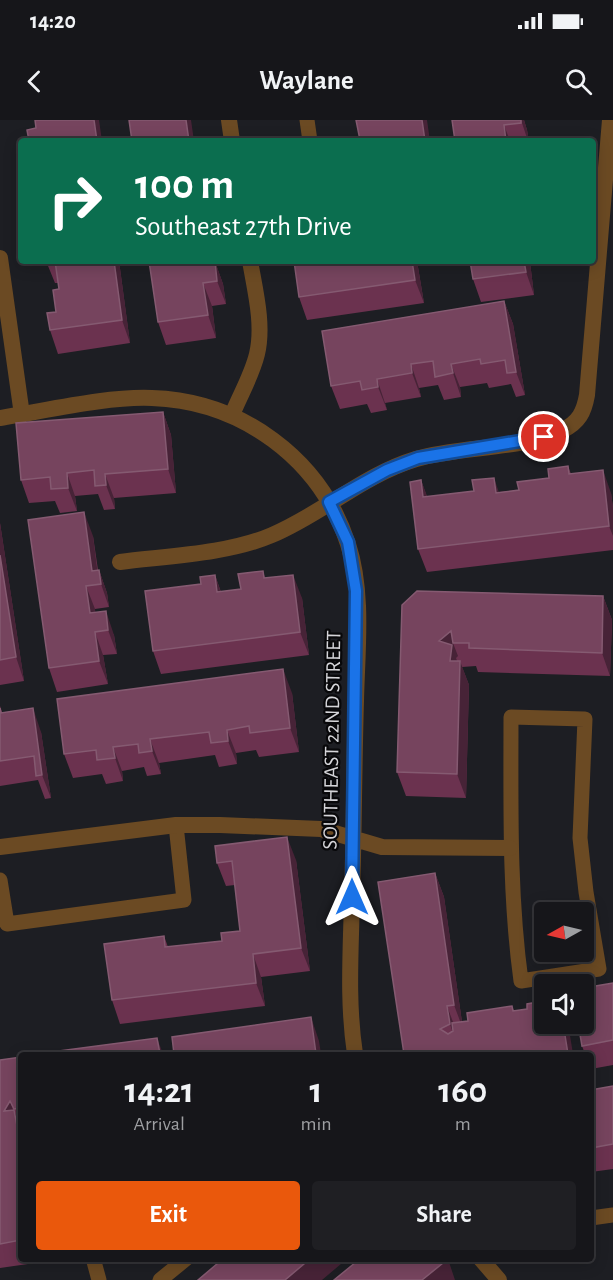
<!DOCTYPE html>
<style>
body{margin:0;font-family:"Alegreya Sans",sans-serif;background:#1f1f23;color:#f1f3f6;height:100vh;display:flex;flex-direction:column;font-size:22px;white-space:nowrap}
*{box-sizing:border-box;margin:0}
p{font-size:20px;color:#9e9fa2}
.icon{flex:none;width:33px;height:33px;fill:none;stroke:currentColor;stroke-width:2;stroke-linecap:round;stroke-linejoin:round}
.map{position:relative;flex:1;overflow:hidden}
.drawer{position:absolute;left:18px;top:932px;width:576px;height:210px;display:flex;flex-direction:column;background:#16161a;border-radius:6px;box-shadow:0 3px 15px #0003,0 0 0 2px #353539}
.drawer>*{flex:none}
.guide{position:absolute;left:18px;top:18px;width:578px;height:126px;border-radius:6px;box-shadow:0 3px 15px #0003,0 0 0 2px #353539;background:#0b6e4f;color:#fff;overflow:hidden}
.needle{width:39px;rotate:262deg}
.buttons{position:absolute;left:534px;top:782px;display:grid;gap:12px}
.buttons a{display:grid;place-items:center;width:60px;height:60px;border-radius:6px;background:#16161a;box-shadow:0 3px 15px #0003,0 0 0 2px #353539;font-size:30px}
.pin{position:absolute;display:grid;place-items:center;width:51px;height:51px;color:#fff;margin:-26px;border:3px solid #fff;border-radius:50%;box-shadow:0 2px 6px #0007}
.me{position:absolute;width:66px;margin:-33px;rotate:0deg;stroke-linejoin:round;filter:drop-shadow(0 0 4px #0008)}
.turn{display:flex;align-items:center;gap:21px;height:126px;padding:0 18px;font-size:27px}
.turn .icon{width:78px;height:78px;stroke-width:2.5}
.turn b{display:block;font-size:42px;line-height:51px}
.eta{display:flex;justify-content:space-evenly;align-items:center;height:102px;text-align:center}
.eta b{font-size:36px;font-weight:600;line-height:42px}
.action{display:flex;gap:12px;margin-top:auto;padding:12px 18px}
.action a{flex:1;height:69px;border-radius:6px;background:#ea580c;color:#fff;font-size:24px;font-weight:600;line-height:69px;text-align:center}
.action a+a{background:#1f1f23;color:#f1f3f6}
.status{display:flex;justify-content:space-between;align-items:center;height:42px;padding:0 30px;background:#16161a;direction:ltr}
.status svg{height:16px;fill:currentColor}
header{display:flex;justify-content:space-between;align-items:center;height:78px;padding:0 18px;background:#16161a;font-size:27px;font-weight:600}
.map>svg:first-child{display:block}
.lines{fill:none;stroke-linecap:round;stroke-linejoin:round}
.service{stroke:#6b4a23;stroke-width:15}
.minor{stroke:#6b4a23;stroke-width:16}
.wall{fill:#6b324f}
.shaded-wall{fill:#472337}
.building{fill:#76445e;stroke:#855a71;stroke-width:1.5}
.route-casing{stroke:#114b97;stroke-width:15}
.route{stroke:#1a73e8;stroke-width:10}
.labels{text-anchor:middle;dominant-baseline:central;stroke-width:4.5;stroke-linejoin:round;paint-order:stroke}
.street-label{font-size:21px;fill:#d5d5d9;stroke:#08080a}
</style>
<div class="status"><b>14:20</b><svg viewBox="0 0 49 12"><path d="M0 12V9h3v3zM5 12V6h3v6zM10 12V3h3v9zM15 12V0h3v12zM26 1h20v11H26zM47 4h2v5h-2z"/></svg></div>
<header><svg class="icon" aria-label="back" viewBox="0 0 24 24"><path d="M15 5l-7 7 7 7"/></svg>Waylane<svg class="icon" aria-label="search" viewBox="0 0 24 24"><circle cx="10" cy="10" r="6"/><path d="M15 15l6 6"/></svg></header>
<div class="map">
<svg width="613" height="1160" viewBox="0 0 613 1160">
<rect width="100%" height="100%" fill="#1d1e23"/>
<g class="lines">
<!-- service -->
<path class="service" d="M307 0 310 21
M511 597 585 599 580 718 586 772 599 849 521 861C509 773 511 686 511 597Z
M0 760 7 804 184 780 176 705
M591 1098 613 1095
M93 1138 99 1160
M160 1160 187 1138"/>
<!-- minor -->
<path class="minor" d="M229 0 232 21
M0 138 22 295
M232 295C240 275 252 255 257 234 264 205 255 170 250 141
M0 298C45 291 108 276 152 278 241 281 320 338 348 424 364 473 357 531 356 581 354 647 354 712 352 777 351 830 347 881 355 934
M120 442C167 436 228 434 272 415 322 394 363 355 416 339 459 326 528 329 563 310 579 302 584 292 587 275L610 0
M0 727 176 705H220L321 709 382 727 510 728
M480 1138 499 1160"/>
</g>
<!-- wall -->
<path class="wall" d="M452 0H524L527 10 529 21H455Z
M46 141H119L130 223 58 234 50 210 56 192 59 169 58 163H55Z
M149 141H218L215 142 223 164 226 184 212 186 216 218 166 225 158 202Z
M417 141 424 183 307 200 299 177Z
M470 141H541L530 142 534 175 481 182 473 159Z
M504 181 513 204 525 275 516 277 511 264 489 268 487 263 460 267 461 277 444 280 438 265 419 268 421 277 385 283 387 290 371 293 367 284 340 289 331 266Z
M163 292 171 315 176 373 114 378 115 389 104 390 98 374 75 376 77 391 60 393 55 381 29 383 21 360Z
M568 346 571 354 611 373 613 388V430L427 452 418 429 421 360 427 377 499 372 519 370 549 358Z
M0 403 24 561 0 565Z
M93 416 98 450H99L107 473 109 487 95 489V493L114 515 117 534 103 535 108 564 57 572 49 548Z
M263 451 265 458 302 478 309 535 161 554 153 531 201 464 215 455 221 472 241 469Z
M603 476 612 500 610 556 478 552 476 546 462 547 469 565 466 678 406 676 397 652 402 485Z
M292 573 299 632 259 637 256 630 236 633 237 644 219 647 215 635 159 643 161 654 147 656 144 647 122 651 123 661 106 664 102 654 73 658 64 634Z
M0 586 2 592 41 612 51 678 45 679 38 660 0 666Z
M215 726 296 740 310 851 261 857 265 886 120 904 112 880 164 816 168 827 222 821 240 811 235 765 226 766 217 743Z
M435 753 444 777 462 902 468 901 512 886 514 891 544 903 404 934Z
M613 863V945L591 949V934H585L582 926Z
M21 937V1138H49V1141L0 1148V940Z
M613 966V1049L591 1052V970Z"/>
<!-- shaded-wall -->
<path class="shaded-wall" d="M94 0H99L102 21H97Z
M186 0H191L194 21H189Z
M422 0H427L430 21H425Z
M521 0H524L527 10 529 21H528Z
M504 5 510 21H506Z
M114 141H119L130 223 122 200Z
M215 141 223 164 226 184 217 161Z
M412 141H417L424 183 415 160Z
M524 141H530V142L534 175 526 152Z
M203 163 212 186 216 218 208 195Z
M504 181 513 204 525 275 516 252Z
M411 244 419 268 421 277 412 253Z
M451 244 460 267 461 277 453 253Z
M377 259 385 283 387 290 378 267Z
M163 292 171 315 176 373 168 349Z
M603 350 611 373 613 388V416L609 406Z
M67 353 75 376 77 391 68 368Z
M105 354 114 378 115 389 106 365Z
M494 358 502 381 496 373Z
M421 360 430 384 423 377Z
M84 392 93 416 99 464 92 451Z
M0 403 24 561 16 537 0 435Z
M99 450 107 473 109 487 101 464Z
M215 455 223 479 217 472Z
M293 455 302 478 309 535 300 512Z
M86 466 95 489 98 512 90 493Z
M603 476 612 500 610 556 602 533Z
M106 491 114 515 117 534 108 510Z
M451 511 453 523 458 536 456 538 460 549 459 564 439 521Z
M95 512 103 535 108 564 99 541Z
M460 541 469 565 466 678 457 654Z
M283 549 292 573 299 632 290 608Z
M33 588 41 612 51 678 42 655Z
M227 610 236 633 237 644 228 621Z
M150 619 159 643 161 654 152 631Z
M113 627 122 651 123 661 115 638Z
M287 717 296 740 310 851 301 828Z
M435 753 444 777 463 909 454 885Z
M253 834 261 857 265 886 256 863Z
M447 886 456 910 458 928 450 904Z
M311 897 319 921 321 934H316Z
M563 903H568L573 934H568Z
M157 918 163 934H160Z
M10 981 15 996 14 990 21 1008V1018L4 991Z
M311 1138H348L322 1160H285Z
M448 1139 455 1160H422Z"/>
<!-- building -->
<path class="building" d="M35 0H94L97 21H29L27 10 36 8Z
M129 0H186L189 21H132Z
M356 0H422L425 21H356L360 20Z
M452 0H521V3L504 5 506 21H455Z
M55 141H114L122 200 50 210 47 193 56 192 53 170 59 169Z
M149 141H203V143L215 141 217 161 203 163 208 195 158 202Z
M294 141H412L415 160 299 177Z
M470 141H524L526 152 473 159Z
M504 181 516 252 507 253 505 240 481 244 480 239 451 244 453 253 435 257 433 241 411 244 412 253 377 259 378 267 362 270 360 261 331 266 322 211Z
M163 292 168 349 105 354 106 365 95 366 94 350 67 353 68 368 51 369 50 357 21 360 16 303Z
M568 346 569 354 603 350 609 406 418 429 410 362 421 360 423 377 474 371 472 360 494 358 496 373 519 370 517 362 549 358 548 349Z
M84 392 92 451 99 450 101 464 86 466 90 493 106 491 108 510 95 512 99 541 49 548 28 400Z
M0 435 16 537 0 540Z
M263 451 264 458 293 455 300 512 153 531 145 471 201 464 200 457 215 455 217 472 241 469 238 454Z
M417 471 603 476 602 533 469 528V523H453L451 511 439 521 452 525 450 541H460L457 654 397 652 402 485Z
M283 549 290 608 250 613 249 606 227 610 228 621 211 623 209 612 150 619 152 631 139 633 138 624 113 627 115 638 97 640 96 630 64 634 57 579Z
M0 588 1 593 33 588 42 655 36 656 34 636 0 641Z
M287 717 301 828 253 834 256 863 112 880 104 824 164 816 165 827 222 821 221 813 240 811 232 741 217 743 215 726Z
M435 753 454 885 447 886 450 904 440 909 448 914 453 911 452 903 468 901 467 893 512 886 513 891 527 889V884L544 881V903H563L568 934H404L378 762Z
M613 863V920L582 926 578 903H584V868Z
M311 897 316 934H174L172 917Z
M157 918 160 934H36Z
M21 937V988L14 989 10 981 4 991 14 990 17 1006H21V1120L0 1124V940Z
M613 966V1024L591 1028V970Z
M224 1138H311L285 1160H198Z
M361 1138H447L448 1139 422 1160H334Z"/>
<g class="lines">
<defs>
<path id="route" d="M352 777 356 471 348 422 329 382 387 350 418 338 544 317"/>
</defs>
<!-- route casing -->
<use href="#route" class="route-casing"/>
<!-- route -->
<use href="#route" class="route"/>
</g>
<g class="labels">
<!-- street labels -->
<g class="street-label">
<text transform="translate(332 620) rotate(-89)">SOUTHEAST 22ND STREET</text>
</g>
</g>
</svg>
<div class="buttons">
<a><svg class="needle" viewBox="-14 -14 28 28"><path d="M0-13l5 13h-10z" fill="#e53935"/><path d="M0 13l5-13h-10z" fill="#9e9fa2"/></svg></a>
<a><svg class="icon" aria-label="sound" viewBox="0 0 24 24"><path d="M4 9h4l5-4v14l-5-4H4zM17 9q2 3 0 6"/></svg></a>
</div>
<div class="pin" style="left:544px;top:317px;background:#d93025"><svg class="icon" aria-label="arrive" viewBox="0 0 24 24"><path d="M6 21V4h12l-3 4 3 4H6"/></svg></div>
<svg class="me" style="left:352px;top:777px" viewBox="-20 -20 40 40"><path d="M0-17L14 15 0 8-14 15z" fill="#1a73e8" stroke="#fff" stroke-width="4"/></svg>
<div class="guide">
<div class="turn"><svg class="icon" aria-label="right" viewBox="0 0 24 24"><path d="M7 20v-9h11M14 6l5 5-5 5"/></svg><div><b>100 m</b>Southeast 27th Drive</div></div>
</div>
<section class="drawer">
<div class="eta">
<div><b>14:21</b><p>Arrival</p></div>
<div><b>1</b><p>min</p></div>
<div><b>160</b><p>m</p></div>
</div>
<div class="action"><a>Exit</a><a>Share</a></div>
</section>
</div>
